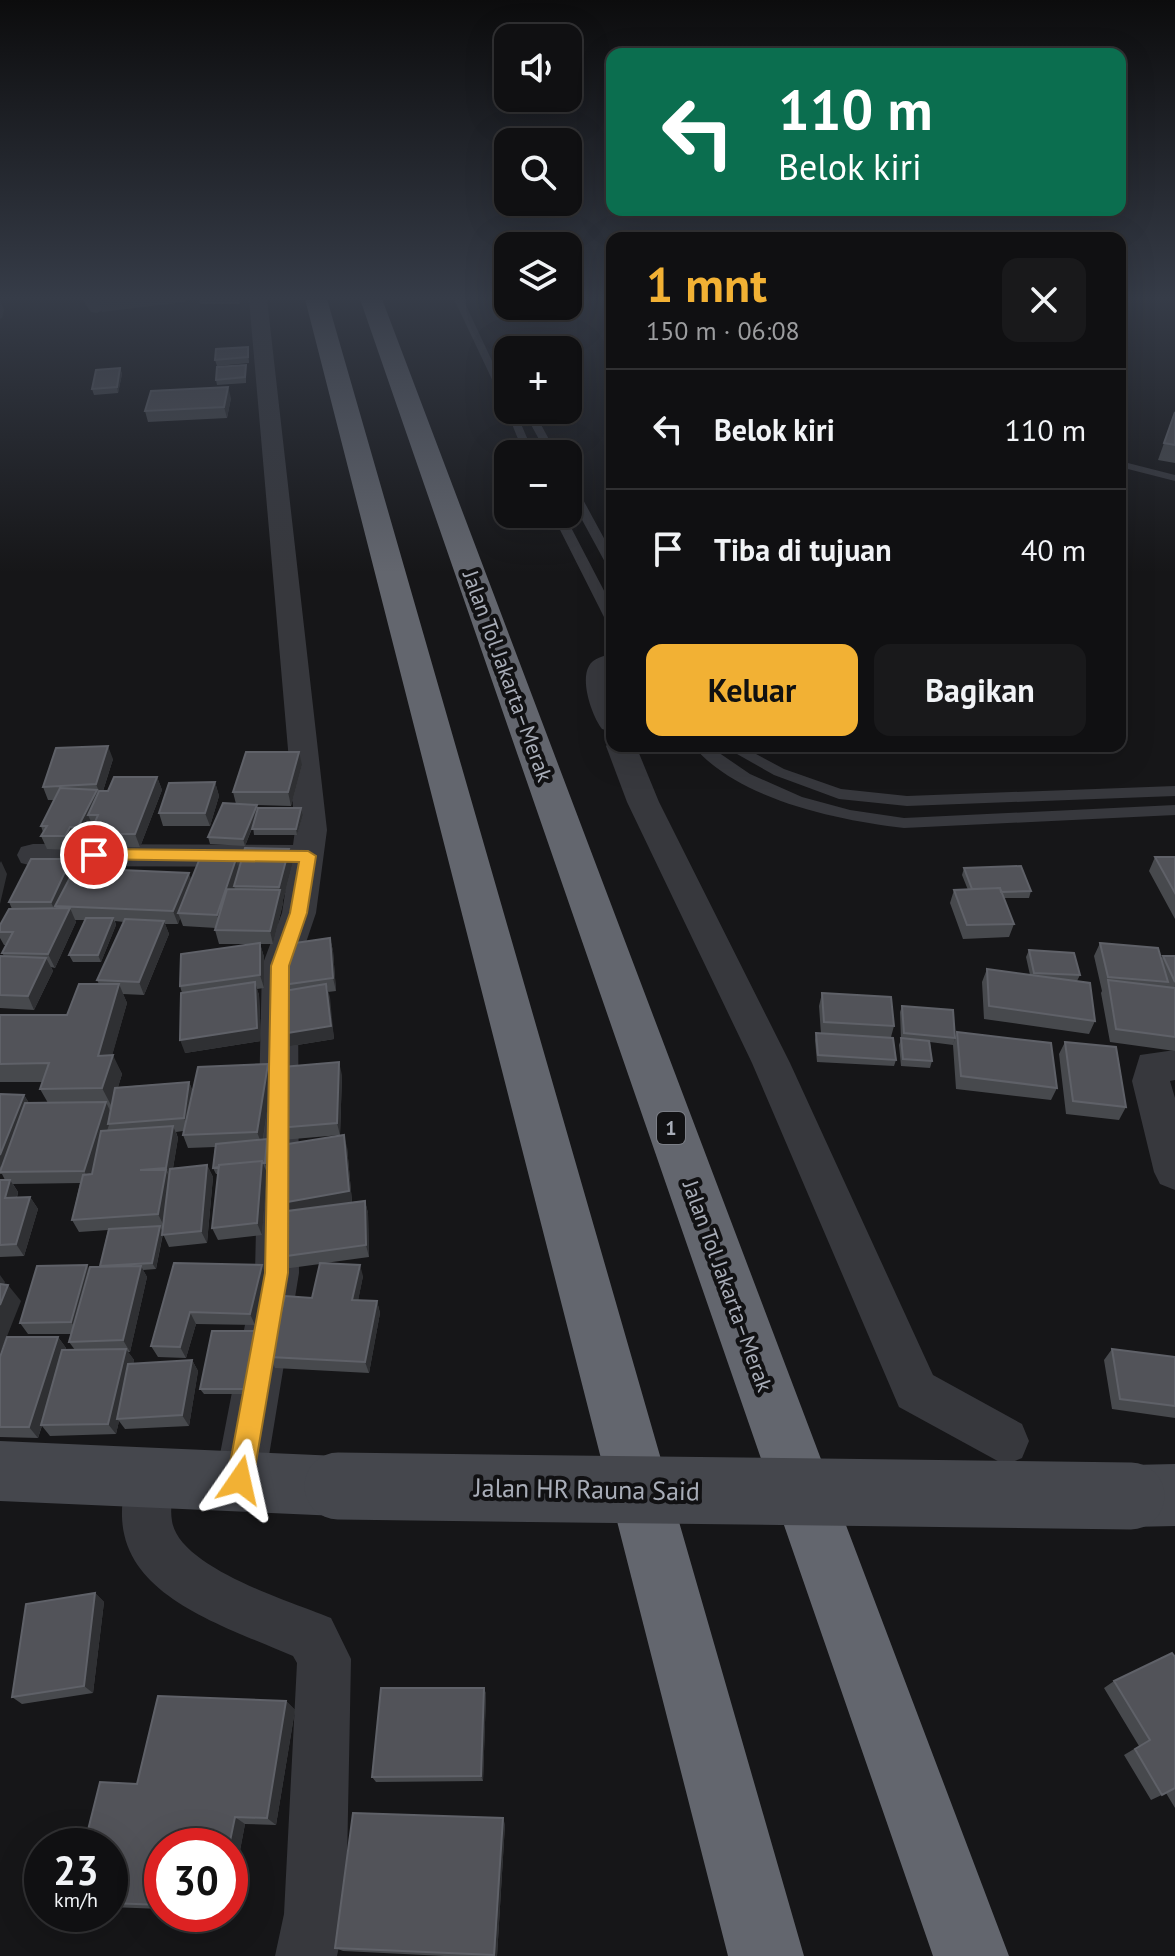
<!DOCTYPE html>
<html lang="id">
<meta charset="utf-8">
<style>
body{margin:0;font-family:"PT Sans",sans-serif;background:#19191b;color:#f1f3f6;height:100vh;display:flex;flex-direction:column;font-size:30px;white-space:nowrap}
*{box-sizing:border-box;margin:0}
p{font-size:26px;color:#9c9d9f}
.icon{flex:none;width:44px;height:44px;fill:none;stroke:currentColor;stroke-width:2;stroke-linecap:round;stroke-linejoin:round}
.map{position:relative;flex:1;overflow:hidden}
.panel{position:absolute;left:606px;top:232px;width:520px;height:520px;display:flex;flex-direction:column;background:#101012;border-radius:16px;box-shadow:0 8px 32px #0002,0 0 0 2px #303032}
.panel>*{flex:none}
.guide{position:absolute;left:606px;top:48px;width:520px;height:168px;border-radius:16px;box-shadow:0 8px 32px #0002,0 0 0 2px #303032;background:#0b6e4f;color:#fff;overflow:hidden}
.tools{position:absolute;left:494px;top:24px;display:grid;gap:16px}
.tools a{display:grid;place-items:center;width:88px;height:88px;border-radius:16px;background:#101012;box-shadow:0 8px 32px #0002,0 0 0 2px #303032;font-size:40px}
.speed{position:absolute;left:24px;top:1828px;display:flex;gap:16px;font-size:40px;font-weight:700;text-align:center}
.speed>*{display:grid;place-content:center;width:104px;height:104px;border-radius:50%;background:#101012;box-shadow:0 8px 32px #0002,0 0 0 2px #303032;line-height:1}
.speed small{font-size:20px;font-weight:400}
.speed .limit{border:12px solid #d22;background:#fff;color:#111}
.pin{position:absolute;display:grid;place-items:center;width:68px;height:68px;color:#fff;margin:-34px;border:4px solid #fff;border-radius:50%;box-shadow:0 2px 8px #0007}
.me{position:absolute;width:88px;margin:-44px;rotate:11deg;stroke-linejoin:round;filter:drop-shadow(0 0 6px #0008)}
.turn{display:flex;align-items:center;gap:28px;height:168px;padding:0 40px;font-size:36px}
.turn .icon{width:104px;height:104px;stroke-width:2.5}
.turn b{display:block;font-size:56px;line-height:68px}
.round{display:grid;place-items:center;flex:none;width:84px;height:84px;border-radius:16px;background:#19191b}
.headline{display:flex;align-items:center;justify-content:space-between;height:136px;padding:0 40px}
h1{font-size:48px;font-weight:800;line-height:60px;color:#f2b134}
.action{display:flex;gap:16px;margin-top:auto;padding:16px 40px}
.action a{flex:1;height:92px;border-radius:16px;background:#f2b134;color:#111;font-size:32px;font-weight:800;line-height:92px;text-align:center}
.action a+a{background:#19191b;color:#f1f3f6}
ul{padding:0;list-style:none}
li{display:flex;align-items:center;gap:24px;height:120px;padding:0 40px;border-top:2px solid #303032}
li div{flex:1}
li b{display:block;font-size:30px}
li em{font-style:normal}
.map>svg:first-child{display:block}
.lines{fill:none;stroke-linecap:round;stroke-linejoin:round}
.service{fill:#37383d;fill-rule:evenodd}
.minor{fill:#37383d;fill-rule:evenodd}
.secondary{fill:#45474d;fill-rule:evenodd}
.motorway{fill:#63666e;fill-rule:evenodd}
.secondary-bridge{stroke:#45474d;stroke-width:67}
.wall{fill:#47494d}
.shaded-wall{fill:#2f3033}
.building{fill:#525359;stroke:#5f6168;stroke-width:2}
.route{fill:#f2b134;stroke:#9d7322;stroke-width:2}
.labels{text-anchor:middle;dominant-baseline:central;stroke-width:8;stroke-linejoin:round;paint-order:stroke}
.shield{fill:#111113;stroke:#7b7e86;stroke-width:2}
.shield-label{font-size:20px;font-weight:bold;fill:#a8adb8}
.street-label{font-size:22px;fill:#a8adb8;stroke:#111113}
.near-street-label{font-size:26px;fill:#a8adb8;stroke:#111113}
</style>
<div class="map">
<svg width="1175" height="1956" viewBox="0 0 1175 1956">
<rect width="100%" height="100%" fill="#161618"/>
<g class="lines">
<!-- service -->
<path class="service" d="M454 299H463L508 395V410H515L534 454H524L506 409Z
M523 410H533L557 454H547Z
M1120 461 1175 475V481L1120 467Z
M568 480 574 483 612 553V568L606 564 568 494Z
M552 514H564L612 606V623L605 619Z
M693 746H709L750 774 802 797 850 810 904 818 1175 805V815L904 828C837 820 739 800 693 746Z
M723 746H741L784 769 841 789 907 796 1175 786V796L907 806 839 799 774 775Z"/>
<!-- minor -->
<path class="minor" d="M82 299H100L106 308 97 313 91 312Z
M249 299H267L327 830 316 913 298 966 299 1273 265 1480 258 1498 240 1505 222 1498 215 1480 255 1273 262 966 282 913 289 867 33 866 21 863 17 855 21 847 33 844 293 845 295 830Z
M612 654V732L602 729C592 716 580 681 589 666 593 658 604 656 612 654Z
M612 739V746H636L659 802 790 1063 933 1375 1022 1424 1029 1441 1022 1458 1005 1465 899 1407 752 1063 627 802 606 746Z
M1175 1050V1080L1170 1081 1175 1098V1190L1160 1184 1154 1172 1132 1081 1140 1055Z
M152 1453 170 1460C181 1489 168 1497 172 1521 179 1568 292 1602 331 1618L351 1659 346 1914 337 1956H275L284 1914 297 1663 293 1656C205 1618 83 1584 134 1460Z"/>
<!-- secondary -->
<path class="secondary" d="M0 1441 338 1456 359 1465 368 1486 359 1507 338 1516 0 1501Z
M1175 1464V1526L1131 1527 1109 1518 1100 1496 1109 1474 1131 1465Z"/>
<!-- motorway -->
<path class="motorway" d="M305 299H327L804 1956H728Z
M360 299H382L1009 1956H933Z"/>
<!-- secondary-bridge -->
<path class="secondary-bridge" d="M338 1486 1131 1496"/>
</g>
<!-- wall -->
<path class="wall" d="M199 299H239L240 304H200Z
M248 347 249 363 217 366 215 360Z
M246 365V383L217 385 216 380Z
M120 368 122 374 118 393 94 395 92 389Z
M231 398 227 418 148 422 145 411Z
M1175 412V463L1158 460Z
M113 759 103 791H108L157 777 162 790 140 847H95L90 834 93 827 92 824 84 840H75L71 850 47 849 41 836 43 832 41 826 54 800H48L43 787Z
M302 765 291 806 257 805 258 809 301 808 303 815 297 835H254L253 826 245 846 210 844 208 837 236 804 233 792Z
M215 782 219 796 210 826H163L159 813Z
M289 849 293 862 283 900V903L273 944H260L264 957V988L257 989 259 995 261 1041 185 1053 182 993 180 986 256 944H219L215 930 216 928 183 926 180 918 178 924H165L169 934 144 995 123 994 127 1003 112 1055 122 1074 118 1087 189 1082 192 1090 272 1077 263 1140 267 1139 269 1146 267 1169H266L267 1173 262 1235 218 1240 212 1228 218 1174H216L213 1168 215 1147 188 1148 183 1135V1131L176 1132 178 1138 173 1168 207 1165 213 1177 207 1243 169 1247 163 1234 156 1269 143 1270 147 1277 130 1352H128L134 1360 133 1364 192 1360 198 1371 189 1426 125 1429 119 1421 116 1434 50 1436 42 1426 38 1438 0 1437V1357L58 1337 66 1348V1350H75L69 1342 72 1334H28L20 1323 87 1265 89 1269 100 1266 108 1230 79 1232 72 1220 80 1183 13 1184 18 1192 17 1198 30 1197 38 1209 24 1256 0 1257V1180H5L2 1174H0V1094L24 1095 29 1103H48L40 1089 42 1082H0V1015H67L99 984 97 980 124 922 115 921 116 925 101 962H73L69 955 85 920H75L76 922 55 968 51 967 53 971 34 1010 0 1008V956H4L2 953 6 945H4L0 938V925L12 909 9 902 71 859 75 868 191 880 236 859 239 869Z
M1155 857H1175V919L1149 871Z
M964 868 1031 891 1029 898H1004L1014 924 1009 937 963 939 950 903 954 890H968L962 875Z
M330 938 333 951 336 991 328 992 334 1039 285 1047 281 1034 283 991 282 985Z
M1100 943 1161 960 1163 956H1175V1051L1110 1042 1101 993 1102 991 1094 956Z
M1029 950 1080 975 1077 981 1095 1021 1089 1034 984 1019 982 982 987 969 1030 975 1026 957Z
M822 993 894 1026 891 1037 896 1060 894 1066 817 1062 815 1040 816 1033 821 1034 819 1006Z
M902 1006 955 1038 953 1045 930 1042 932 1061 930 1068 901 1066 899 1045 901 1039 900 1012Z
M957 1032 1057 1088 1051 1100 956 1089 953 1045Z
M1065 1042 1126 1107 1119 1120 1066 1114 1059 1054Z
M342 1075 340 1135 282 1140 278 1128Z
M347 1147 352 1202 365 1201 368 1213 369 1257 325 1263 363 1276 358 1300 377 1301 380 1313 369 1373 275 1368 270 1357 312 1298 320 1264 283 1269 279 1257 280 1213 276 1204Z
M174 1263 262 1265 267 1277 255 1325 196 1324 186 1358 158 1357 151 1346Z
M263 1337 253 1394H204L200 1389Z
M1112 1349 1175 1357V1418L1112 1409 1104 1360Z
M95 1593 104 1602 93 1693 22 1704 12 1697Z
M1175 1657V1808L1166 1793 1151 1800 1124 1755 1139 1746 1104 1688 1114 1681Z
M484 1688 486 1694 483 1781 376 1782 372 1777Z
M286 1701 295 1710 276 1825 245 1824 230 1903V1846H162V1909L110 1907V1846L137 1784Z
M505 1824 497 1956H444L343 1951 335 1948Z"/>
<!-- shaded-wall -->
<path class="shaded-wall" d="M0 299 4 310 2 318 0 319Z
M114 299H185V302L102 312 99 301Z
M120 368 122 374 118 393 117 387Z
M228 387 231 398 227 418 224 407Z
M108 746 113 759 101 797 96 784Z
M299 752 302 765 291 806 288 792Z
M157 777 162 790 140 847 135 834Z
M215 782 219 796 210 826 205 813Z
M97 790 102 803 88 815 92 824 84 840 78 827Z
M257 805 258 812 245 846 243 839Z
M301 808 303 815 297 835 296 829Z
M70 827 75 840 71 850 65 836Z
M289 849 293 862 283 900V903L273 944 270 931 280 890 279 887Z
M71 859 77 873 55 906 58 913 57 916 51 902Z
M236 859 240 873 234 886 235 889 221 928 217 915Z
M1 861 7 874 0 904V863Z
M189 873 194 887 178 913 180 918 178 924 173 911Z
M70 908 76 922 55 968 48 954Z
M113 918 116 925 101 962 98 955Z
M164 921 169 934 144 995 139 982Z
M330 938 333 951 336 991 333 978Z
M260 943 264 957V988L260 975Z
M46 958 53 971 34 1010 28 996Z
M255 982 259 995 261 1041 185 1053 180 1040Z
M119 984 127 1003 107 1074 98 1056Z
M326 984 330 997 334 1039 285 1047 281 1034Z
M113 1055 122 1074 112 1107 102 1088Z
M339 1062 342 1075 340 1135 337 1123Z
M268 1064 272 1077 262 1145 257 1132Z
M189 1082 194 1094 189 1131 184 1118Z
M24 1095 31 1107 4 1172 0 1166V1155Z
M106 1102 112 1115 91 1183 84 1171Z
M173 1126 178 1138 171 1180 166 1168Z
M344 1135 347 1147 352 1203 281 1216 276 1204Z
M267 1139 269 1146 267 1169 265 1163Z
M262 1161 267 1173 262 1235 257 1223Z
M207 1165 213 1177 207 1243 201 1231Z
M166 1170 172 1182 164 1226 158 1214Z
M10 1180 18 1192 13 1210 5 1198Z
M30 1197 38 1209 24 1256 16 1244Z
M365 1201 368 1213 369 1257 366 1245Z
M160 1226 163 1232 156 1269 152 1263Z
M87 1265 94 1277 79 1333 71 1322Z
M262 1265 267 1277 255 1325 250 1314Z
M360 1265 363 1276 356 1311 352 1300Z
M141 1266 147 1277 130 1352 123 1340Z
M0 1275 5 1282 0 1294Z
M8 1285 21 1301 0 1354V1305Z
M377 1301 380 1313 369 1373 365 1362Z
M190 1312 196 1324 186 1358 180 1347Z
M260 1331 263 1337 253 1394 250 1389Z
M58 1337 66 1348 38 1438 29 1427Z
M126 1349 134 1360 120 1418 117 1419 119 1421 116 1434 108 1424Z
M192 1360 198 1371 189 1426 182 1415Z
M95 1593 104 1602 93 1693 84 1686Z
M484 1688 486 1694 483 1781 481 1776Z
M286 1701 295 1710 276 1825 267 1818Z
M235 1817 245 1824 230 1903 229 1846Z
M503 1818 505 1824 497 1956H495Z"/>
<!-- building -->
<path class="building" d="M248 347V357L215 360 216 349Z
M246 365 245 377 216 380 217 367Z
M120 368 117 387 92 389 96 370Z
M228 387 224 407 145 411 151 391Z
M1175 412V445L1164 443Z
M108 746 96 784 43 787 56 748Z
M246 752H299L288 792H233Z
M114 777H157L135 834H90L98 815H88L99 791H108Z
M215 782 205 813H159L169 783Z
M60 788 97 790 78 827H70L65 836H41L47 826H41Z
M223 803 257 805 243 839 208 837Z
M258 808H301L296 829H252Z
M245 848 289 849 279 887 234 886Z
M1155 857H1175V893Z
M200 858 236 859 217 915 178 913Z
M31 859H71L51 902H9Z
M1021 866 1031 891 1001 892 1000 888 972 889 964 868Z
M75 868 189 873 173 911 55 906Z
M1000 888 1014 924 967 925 954 890Z
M227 889 280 890 270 931 215 930Z
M70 908 48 954 2 953 13 932H0V925L9 909Z
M86 918H113L98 955H69Z
M125 919 164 921 139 982 97 980Z
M330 938 333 978 282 985 281 945Z
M260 943V975L180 986 181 954Z
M1100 943 1158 948 1168 982 1108 977Z
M1029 950 1074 953 1080 975 1034 973Z
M0 956 46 958 28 996 0 995Z
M1163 956H1175V982Z
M987 969 1090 983 1095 1021 989 1006Z
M1108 980 1175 988V1037L1116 1029Z
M255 982 257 1028 180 1040 181 993Z
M79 984H119L98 1056 113 1055 102 1088 40 1089 49 1063 0 1064V1015H67Z
M326 984 331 1026 281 1034 278 992Z
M822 993 891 997 894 1026 824 1022Z
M902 1006 953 1010 955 1038 904 1033Z
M957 1032 1051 1043 1057 1088 961 1076Z
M816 1033 893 1038 896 1060 818 1055Z
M901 1038 929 1041 932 1061 903 1059Z
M1065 1042 1116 1047 1126 1107 1073 1101Z
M339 1062 337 1123 278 1128 283 1067Z
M268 1064 257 1132 183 1135 198 1067Z
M189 1082 184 1118 108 1124 115 1088Z
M0 1094 24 1095 0 1155Z
M106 1102 84 1171 0 1172 25 1103Z
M173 1126 166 1168 140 1170H166L158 1214 72 1220 83 1175 92 1174 101 1131Z
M344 1135 349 1191 276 1204 275 1146Z
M267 1139 265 1163H263L262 1161 219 1165V1167L213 1168 216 1144Z
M262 1161 257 1223 212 1228 219 1165Z
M207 1165 201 1231 162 1235 170 1169Z
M0 1180H10L5 1198 30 1197 16 1244 0 1245Z
M365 1201 366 1245 279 1257 280 1212Z
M160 1226 152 1263 100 1266 109 1229Z
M174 1263 262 1265 250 1314 190 1312 180 1347 151 1346Z
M320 1263 360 1265 352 1300 377 1301 365 1362 270 1357 285 1296 312 1298Z
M87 1265 71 1322 20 1323 37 1266Z
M141 1266 123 1340 69 1342 90 1267Z
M0 1284 8 1285 0 1305Z
M212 1331H260L250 1389H200Z
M7 1337H58L29 1427H0V1357Z
M126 1349 108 1424 41 1425 62 1350Z
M1112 1349 1175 1357V1406L1120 1399Z
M192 1360 182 1415 117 1419 128 1364Z
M95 1593 84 1686 12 1697 26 1604Z
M1172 1653 1175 1657V1788L1162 1795 1135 1749 1150 1740 1114 1681Z
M381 1688H484L481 1776 372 1777Z
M158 1696 286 1701 267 1818 235 1817 229 1846H162V1905L110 1903V1846H84L100 1782 137 1784Z
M353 1813 503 1818 494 1955 335 1948Z"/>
<!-- sky -->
<linearGradient id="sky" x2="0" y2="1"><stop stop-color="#0c0c0d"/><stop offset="0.52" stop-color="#363c48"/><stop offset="1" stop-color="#363c48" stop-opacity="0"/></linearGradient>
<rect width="1175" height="573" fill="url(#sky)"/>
<!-- route -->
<path class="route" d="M94 849 308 851 316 856 307 913 289 966 288 1273 253 1480 249 1489 240 1493 231 1489 227 1480 265 1273 271 966 290 913 299 862 88 859 86 855Z"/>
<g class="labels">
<!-- shield labels -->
<rect class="shield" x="657" y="1112" width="28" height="32" rx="6"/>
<g class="shield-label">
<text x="671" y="1128">1</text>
</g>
<!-- street labels -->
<g class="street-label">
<text transform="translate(508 676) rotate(70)">Jalan Tol Jakarta–Merak</text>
<text transform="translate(728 1286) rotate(70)">Jalan Tol Jakarta–Merak</text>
</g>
<!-- near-street labels -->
<g class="near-street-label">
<text transform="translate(587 1489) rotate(1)">Jalan HR Rauna Said</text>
</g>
</g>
</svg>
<div class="tools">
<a><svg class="icon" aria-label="sound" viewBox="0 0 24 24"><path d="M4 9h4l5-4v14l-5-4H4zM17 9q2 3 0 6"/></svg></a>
<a><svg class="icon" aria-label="search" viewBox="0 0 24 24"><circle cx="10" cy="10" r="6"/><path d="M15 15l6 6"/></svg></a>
<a><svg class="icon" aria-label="layers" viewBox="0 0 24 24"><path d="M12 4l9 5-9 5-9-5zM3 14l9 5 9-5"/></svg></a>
<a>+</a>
<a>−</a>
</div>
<div class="speed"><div>23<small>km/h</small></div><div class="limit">30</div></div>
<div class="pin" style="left:94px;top:855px;background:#d93025"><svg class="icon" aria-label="arrive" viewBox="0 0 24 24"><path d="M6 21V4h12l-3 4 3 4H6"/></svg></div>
<svg class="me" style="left:240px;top:1480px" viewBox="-20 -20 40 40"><path d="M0-17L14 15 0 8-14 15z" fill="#f2b134" stroke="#fff" stroke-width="4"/></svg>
<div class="guide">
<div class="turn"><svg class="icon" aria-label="left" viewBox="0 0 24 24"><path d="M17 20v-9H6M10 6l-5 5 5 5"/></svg><div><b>110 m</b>Belok kiri</div></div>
</div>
<section class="panel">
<div class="headline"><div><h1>1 mnt</h1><p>150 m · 06:08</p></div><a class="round"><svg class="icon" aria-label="close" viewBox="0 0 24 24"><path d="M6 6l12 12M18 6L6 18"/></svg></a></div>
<ul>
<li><svg class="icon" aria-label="left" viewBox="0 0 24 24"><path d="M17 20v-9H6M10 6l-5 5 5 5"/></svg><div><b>Belok kiri</b></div><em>110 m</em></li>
<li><svg class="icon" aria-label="arrive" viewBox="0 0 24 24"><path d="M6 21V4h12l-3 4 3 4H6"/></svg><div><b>Tiba di tujuan</b></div><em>40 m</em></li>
</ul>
<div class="action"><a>Keluar</a><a>Bagikan</a></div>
</section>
</div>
